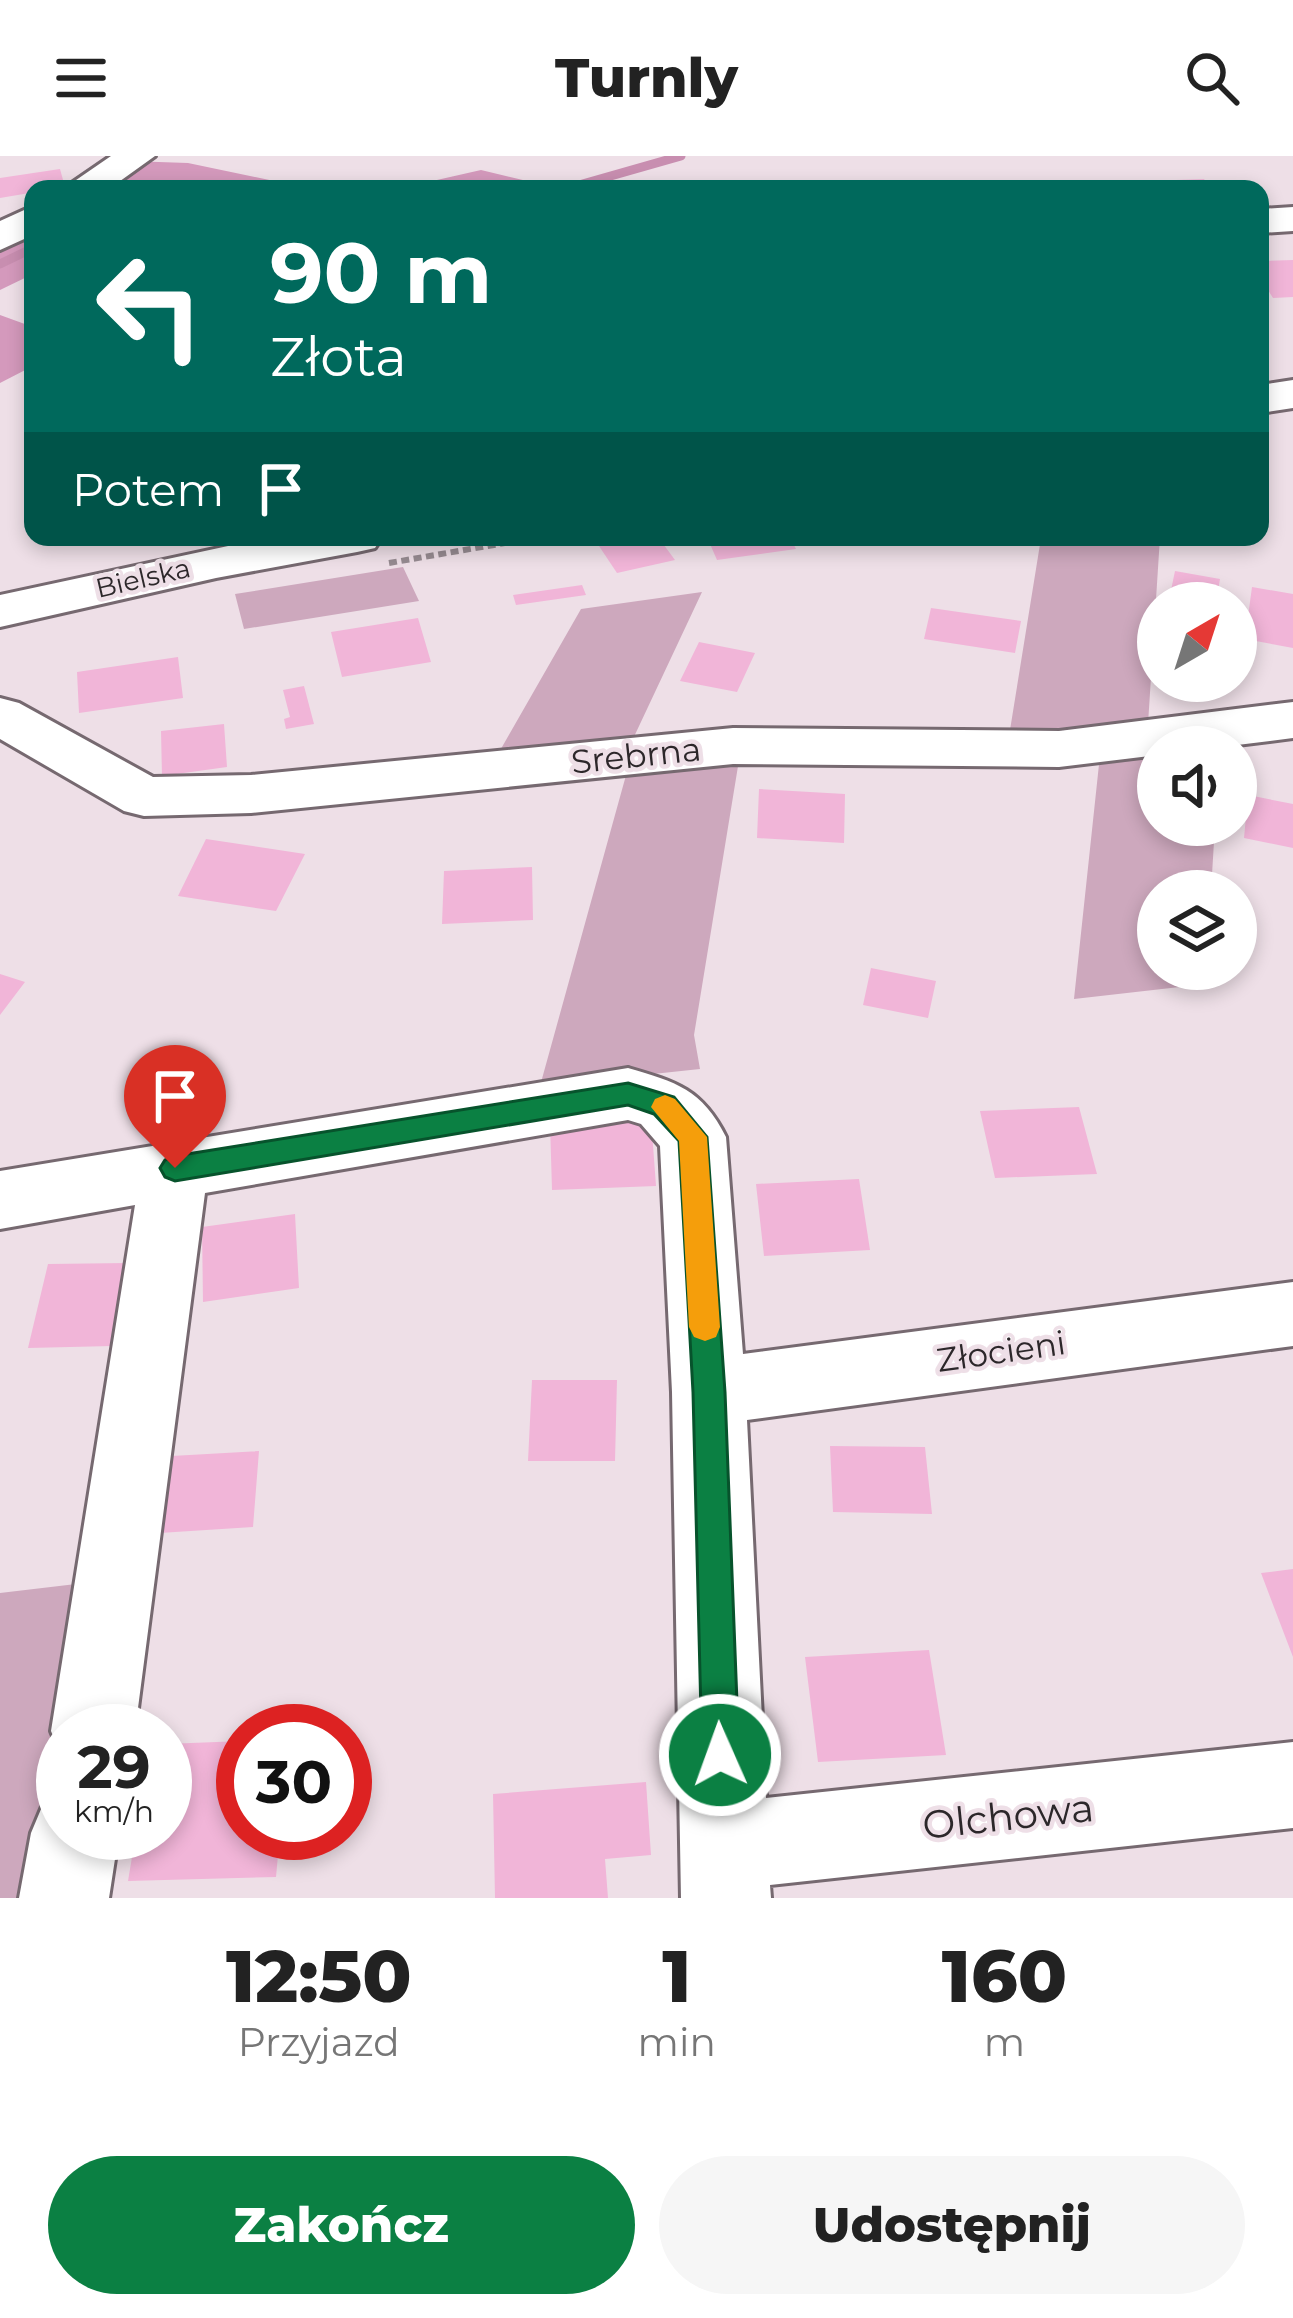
<!DOCTYPE html>
<html lang="pl">
<meta charset="utf-8">
<style>
body{margin:0;font-family:Montserrat,sans-serif;background:#f6f6f6;color:#222;height:100vh;display:flex;flex-direction:column;font-size:45px;white-space:nowrap}
*{box-sizing:border-box;margin:0}
p{font-size:39px;color:#767676}
.icon{flex:none;width:66px;height:66px;fill:none;stroke:currentColor;stroke-width:2;stroke-linecap:round;stroke-linejoin:round}
.map{position:relative;height:1742px;overflow:hidden}
.sheet{display:flex;flex-direction:column;background:#fff;flex:1}
.sheet>*{flex:none}
.guide{position:absolute;left:24px;top:24px;width:1245px;height:366px;border-radius:24px;box-shadow:0 6px 18px #0003;background:#00695c;color:#fff;overflow:hidden}
.needle{width:78px;rotate:39deg}
.fabs{position:absolute;left:1137px;top:426px;display:grid;gap:24px}
.fabs a{display:grid;place-items:center;width:120px;height:120px;border-radius:50%;background:#fff;box-shadow:0 6px 18px #0003;font-size:60px}
.speed{position:absolute;left:36px;top:1548px;display:flex;gap:24px;font-size:60px;font-weight:700;text-align:center}
.speed>*{display:grid;place-content:center;width:156px;height:156px;border-radius:50%;background:#fff;box-shadow:0 6px 18px #0003;line-height:1}
.speed small{font-size:30px;font-weight:400}
.speed .limit{border:18px solid #d22;background:#fff;color:#111}
.pin{position:absolute;display:grid;place-items:center;width:102px;height:102px;color:#fff;margin:-123px -51px;border-radius:50% 50% 50% 0;rotate:-45deg;box-shadow:0 0 12px #0007}
.pin .icon{rotate:45deg}
.me{position:absolute;width:132px;margin:-66px;rotate:358deg;stroke-linejoin:round;filter:drop-shadow(0 0 9px #0008)}
.turn{display:flex;align-items:center;gap:42px;height:252px;padding:0 48px;font-size:54px}
.turn .icon{width:156px;height:156px;stroke-width:2.5}
.turn b{display:block;font-size:84px;line-height:102px}
.then{display:flex;align-items:center;height:114px;padding:0 48px;background:#0003;gap:24px;font-size:45px}
.eta{display:flex;justify-content:space-evenly;align-items:center;height:204px;text-align:center}
.eta b{font-size:72px;font-weight:800;line-height:84px}
.primary-button{display:flex;gap:24px;margin-top:auto;padding:24px 48px}
.primary-button a{flex:1;height:138px;border-radius:72px;background:#0b8043;color:#fff;font-size:48px;font-weight:800;line-height:138px;text-align:center}
.primary-button a+a{background:#f6f6f6;color:#222}
header{display:flex;justify-content:space-between;align-items:center;height:156px;padding:0 48px;background:#fff;font-size:54px;font-weight:800}
.map>svg:first-child{display:block}
.green{fill:#cda8bd}
.forest{fill:#d499bc}
.lines{fill:none;stroke-linecap:round;stroke-linejoin:round}
.stream{stroke:#c88eb0;stroke-width:9}
.building{fill:#f1b5d8}
.minor-casing{stroke:#766970;stroke-width:6}
.major-casing{stroke:#766970;stroke-width:6}
.path{stroke:#968b91;stroke-width:6;stroke-dasharray:8 4.5;stroke-linecap:butt}
.minor{fill:#fff;fill-rule:evenodd}
.major{fill:#fff;fill-rule:evenodd}
.route{fill:#0b8043;stroke:#07532c;stroke-width:3}
.slow{fill:#f59e0b}
.labels{text-anchor:middle;dominant-baseline:central;stroke-width:9;stroke-linejoin:round;paint-order:stroke}
.far-street-label{font-size:27px;fill:#2c272a;stroke:#eedfe7}
.street-label{font-size:33px;fill:#2c272a;stroke:#eedfe7}
.near-street-label{font-size:39px;fill:#2c272a;stroke:#eedfe7}
</style>
<header><svg class="icon" aria-label="menu" viewBox="0 0 24 24"><path d="M4 6h16M4 12h16M4 18h16"/></svg>Turnly<svg class="icon" aria-label="search" viewBox="0 0 24 24"><circle cx="10" cy="10" r="6"/><path d="M15 15l6 6"/></svg></header>
<div class="map">
<svg width="1293" height="1742" viewBox="0 0 1293 1742">
<rect width="100%" height="100%" fill="#eedfe7"/>
<!-- green -->
<path class="green" d="M1160 381 1148 568 1066 582 1010 574 1041 382Z
M403 411 419 445 244 473 235 438Z
M702 436 632 585 498 598 581 453Z
M1158 591V669H1215L1211 735H1158V813H1207L1206 828 1074 843 1100 599Z
M740 598 694 879 700 913 540 930 628 612Z
M93 1426 29 1742H0V1437Z"/>
<!-- forest -->
<path class="forest" d="M129 5 188 7 312 33H86Z
M481 14 544 29V33H357L406 31Z
M33 67V118L0 134V89Z
M0 159 33 171V210L0 227Z"/>
<g class="lines">
<!-- stream -->
<path class="stream" d="M565 33 681 0
M0 108 33 92"/>
</g>
<!-- building -->
<path class="building" d="M60 13 65 31 0 42V22Z
M1204 23 1211 33H1164V29H1178L1176 24Z
M1293 104V141L1273 142 1260 121V105Z
M593 381H658L675 404 617 417Z
M707 381H790L796 393 717 404Z
M1175 415 1220 423 1216 447 1170 439Z
M582 429 586 439 516 449 513 439Z
M1252 431 1293 438V492L1245 483Z
M931 452 1021 465 1015 497 924 483Z
M418 462 431 506 342 521 331 476Z
M699 486 755 497 737 536 680 525Z
M178 501 183 542 79 557 77 516Z
M304 530 314 568 286 573 284 563 290 561 283 534Z
M224 568 227 611 162 620 161 575Z
M759 633 845 638 844 687 757 682Z
M1248 639 1293 648V692L1244 682Z
M206 683 305 698 276 755 178 740Z
M532 711 533 764 442 768 444 715Z
M871 812 936 825 928 862 863 849Z
M0 818 25 826 0 859Z
M1079 951 1097 1018 995 1022 980 955Z
M651 962 656 1030 552 1034 550 967Z
M859 1023 870 1094 764 1100 756 1028Z
M295 1058 299 1132 203 1146 202 1071Z
M128 1107 112 1190 28 1192 48 1108Z
M532 1224H617L615 1305H528Z
M830 1290 925 1291 932 1358 833 1356Z
M259 1295 253 1371 144 1378 154 1301Z
M1293 1413V1501L1261 1417Z
M929 1494 946 1599 818 1606 805 1501Z
M243 1585V1677H280L276 1721 128 1725 136 1677H165V1588Z
M646 1626 651 1699 605 1703 608 1742H495L493 1638Z"/>
<g class="lines">
<defs>
<path id="minor" d="M111 0H155L109 33H63Z
M33 50V79L0 94V65Z
M1293 51V75L1260 77V53Z
M0 542 19 547 153 621 251 619 733 572 1059 575 1293 546V582L1221 591H1158V599L1059 611 733 608 251 657 144 660 124 655 0 583Z
M628 912C676 926 702 933 726 981L743 1198 1293 1126V1190L747 1264 766 1642 1293 1586V1672L770 1729 771 1742H681L672 1236 660 990 641 968 628 964 205 1037 135 1575H63V1604L51 1575 135 1049 0 1073V1015Z
M63 1638V1677H119L109 1742H19L31 1677 44 1646Z"/>
<path id="major" d="M1293 224V252L1260 257V229Z
M270 381H382L375 392 357 396 216 422 0 471V439Z"/>
</defs>
<!-- minor casing -->
<use href="#minor" class="minor-casing"/>
<!-- major casing -->
<use href="#major" class="major-casing"/>
<!-- path -->
<path class="path" d="M389 407 540 381"/>
<!-- minor -->
<use href="#minor" class="minor"/>
<!-- major -->
<use href="#major" class="major"/>
</g>
<!-- route -->
<path class="route" d="M628 927 674 941 707 981 725 1236 739 1599 733 1612 720 1618 707 1612 702 1599 693 1236 679 985 654 958 628 949 175 1025 165 1021 160 1012 165 1004 175 1000Z"/>
<!-- slow -->
<path class="slow" d="M665 939 675 943 707 981 720 1171 716 1181 705 1185 694 1181 689 1171 679 985 651 951 655 943Z"/>
<g class="labels">
<!-- far-street labels -->
<g class="far-street-label">
<text transform="translate(143 422) rotate(-13)">Bielska</text>
</g>
<!-- street labels -->
<g class="street-label">
<text transform="translate(636 599) rotate(-6)">Srebrna</text>
<text transform="translate(1001 1195) rotate(-8)">Złocieni</text>
</g>
<!-- near-street labels -->
<g class="near-street-label">
<text transform="translate(1008 1660) rotate(-6)">Olchowa</text>
</g>
</g>
</svg>
<div class="fabs">
<a><svg class="needle" viewBox="-14 -14 28 28"><path d="M0-13l5 13h-10z" fill="#e53935"/><path d="M0 13l5-13h-10z" fill="#767676"/></svg></a>
<a><svg class="icon" aria-label="sound" viewBox="0 0 24 24"><path d="M4 9h4l5-4v14l-5-4H4zM17 9q2 3 0 6"/></svg></a>
<a><svg class="icon" aria-label="layers" viewBox="0 0 24 24"><path d="M12 4l9 5-9 5-9-5zM3 14l9 5 9-5"/></svg></a>
</div>
<div class="speed"><div>29<small>km/h</small></div><div class="limit">30</div></div>
<div class="pin" style="left:175px;top:1012px;background:#d93025"><svg class="icon" aria-label="arrive" viewBox="0 0 24 24"><path d="M6 21V4h12l-3 4 3 4H6"/></svg></div>
<svg class="me" style="left:720px;top:1599px" viewBox="-20 -20 40 40"><circle r="17" fill="#0b8043" stroke="#fff" stroke-width="3"/><path d="M0-11L8 9 0 5-8 9z" fill="#fff"/></svg>
<div class="guide">
<div class="turn"><svg class="icon" aria-label="left" viewBox="0 0 24 24"><path d="M17 20v-9H6M10 6l-5 5 5 5"/></svg><div><b>90 m</b>Złota</div></div>
<div class="then">Potem<svg class="icon" aria-label="arrive" viewBox="0 0 24 24"><path d="M6 21V4h12l-3 4 3 4H6"/></svg></div>
</div>
</div>
<section class="sheet">
<div class="eta">
<div><b>12:50</b><p>Przyjazd</p></div>
<div><b>1</b><p>min</p></div>
<div><b>160</b><p>m</p></div>
</div>
<div class="primary-button"><a>Zakończ</a><a>Udostępnij</a></div>
</section>
